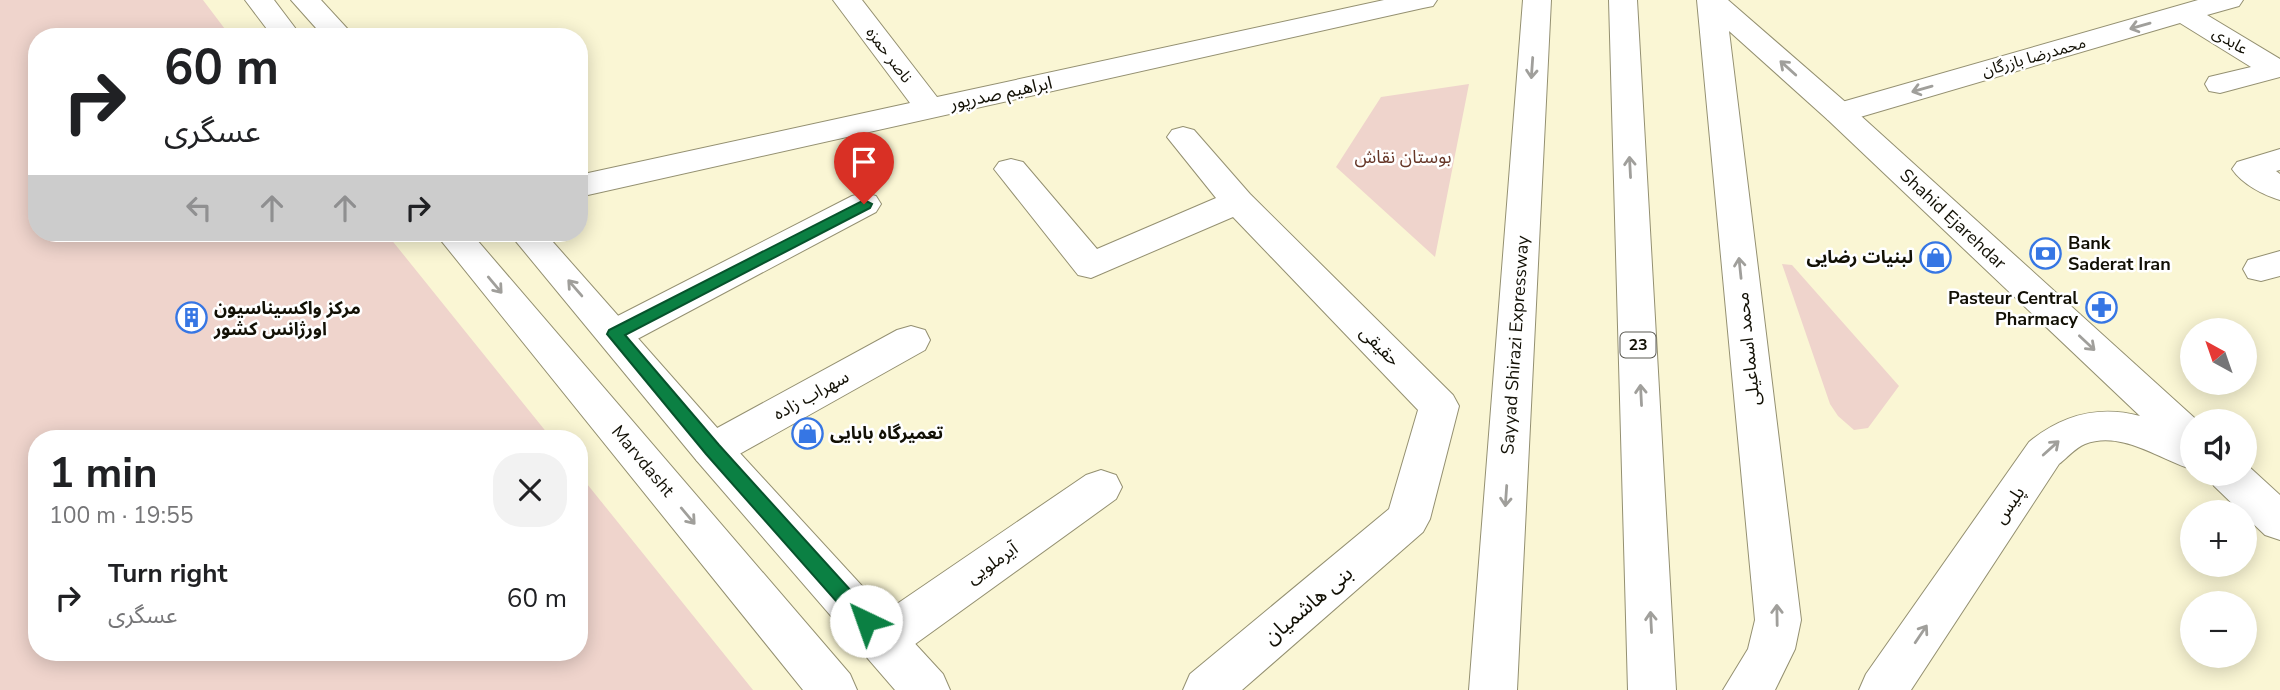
<!DOCTYPE html>
<meta charset="utf-8">
<style>
body{margin:0;font-family:"Nunito Sans","Noto Sans Arabic",sans-serif;background:#f2f2f2;color:#202124;height:100vh;display:flex;flex-direction:column;font-size:26px;white-space:nowrap}
*{box-sizing:border-box;margin:0}
p{font-size:23px;color:#757577}
.icon{flex:none;width:38px;height:38px;fill:none;stroke:currentColor;stroke-width:2;stroke-linecap:round;stroke-linejoin:round}
.map{position:relative;flex:1;overflow:hidden}
.drawer{position:absolute;left:28px;top:430px;width:560px;height:231px;display:flex;flex-direction:column;background:#fff;border-radius:28px;box-shadow:0 4px 18px #0003}
.drawer>*{flex:none}
.top-card{position:absolute;left:28px;top:28px;width:560px;height:214px;border-radius:28px;box-shadow:0 4px 18px #0003;background:#fff;color:#202124;overflow:hidden}
.needle{width:46px;rotate:320deg}
.fabs{position:absolute;left:2180px;top:318px;display:grid;gap:14px}
.fabs a{display:grid;place-items:center;width:77px;height:77px;border-radius:50%;background:#fff;box-shadow:0 4px 18px #0003;font-size:35px}
.pin{position:absolute;display:grid;place-items:center;width:60px;height:60px;color:#fff;margin:-72px -30px;border-radius:50% 50% 50% 0;rotate:-45deg;box-shadow:0 0 7px #0007}
.pin .icon{rotate:45deg}
.me{position:absolute;width:77px;margin:-38px;rotate:318deg;stroke-linejoin:round;filter:drop-shadow(0 0 5px #0008)}
.turn{display:flex;align-items:center;gap:24px;height:147px;padding:0 21px;font-size:32px}
.turn .icon{width:91px;height:91px;stroke-width:2.5}
.turn b{display:block;font-size:49px;line-height:60px}
.lanes{display:flex;align-items:center;height:66px;padding:0 21px;background:#0003;justify-content:center;gap:35px;direction:ltr}
.lanes .off{opacity:.35}
.round{display:grid;place-items:center;flex:none;width:74px;height:74px;border-radius:28px;background:#f2f2f2}
.head{display:flex;align-items:center;justify-content:space-between;height:119px;padding:0 21px}
h1{font-size:42px;font-weight:700;line-height:52px}
ul{padding:0;list-style:none}
li{display:flex;align-items:center;gap:21px;height:98px;padding:0 21px}
li div{flex:1}
li b{display:block;font-size:26px}
li em{font-style:normal}
.map>svg:first-child{display:block}
.green{fill:#efd4cc}
.lines{fill:none;stroke-linecap:round;stroke-linejoin:round}
.minor-casing{stroke:#949071;stroke-width:2}
.secondary-casing{stroke:#949071;stroke-width:2}
.trunk-casing{stroke:#949071;stroke-width:2}
.minor{fill:#fff;fill-rule:evenodd}
.secondary{fill:#fff;fill-rule:evenodd}
.trunk{fill:#fff;fill-rule:evenodd}
.oneway{stroke:#a09f9b}
.route{fill:#0b8043;stroke:#07532c;stroke-width:2}
.labels{text-anchor:middle;dominant-baseline:central;stroke-width:5;stroke-linejoin:round;paint-order:stroke}
.far-street-label{font-size:16px;fill:#121005;stroke:#fff}
.shield{fill:#fff;stroke:#595850;stroke-width:2}
.shield-label{font-size:16px;font-weight:bold;fill:#121005}
.street-label{font-size:18px;fill:#121005;stroke:#fff}
.park-label{font-size:18px;fill:#673728;stroke:#fff}
.poi-label{font-size:18px;font-weight:bold;fill:#121005;stroke:#fff;text-anchor:start}
.near-street-label{font-size:21px;fill:#121005;stroke:#fff}
</style>
<div class="map">
<svg width="2280" height="690" viewBox="0 0 2280 690">
<rect width="100%" height="100%" fill="#faf6d4"/>
<!-- green -->
<path class="green" d="M0 0H203L231 37H37V233H386L552 439H37V653H579V474L753 690H0Z
M1469 84 1435 257 1336 167 1381 97Z
M1782 264 1792 265 1899 386 1868 428 1854 430 1838 416 1830 404Z"/>
<g class="lines">
<defs>
<path id="minor" d="M833 0H862L937 97 1384 0H1437L1433 6 1423 8 579 197V175L910 103Z
M2198 0H2243L2239 6 2207 15 2280 59V77L2220 93 2209 91 2205 84 2209 77 2251 67 2180 23 1850 120 1839 122 1828 120 1823 113 1828 106Z
M1183 127 1194 130 1250 194 1453 395 1459 406 1430 519 1423 532 1242 690H1183L1190 674 1389 509 1418 410 1233 217 1091 278 1078 275 994 169 999 162 1011 159 1023 162 1097 249 1216 198 1167 137 1172 130Z
M2280 149V170L2276 171 2280 174V200C2263 195 2242 184 2232 169L2237 162Z
M864 193 876 196 881 204 876 212 628 344 615 348 602 344 596 334 602 324 852 196Z
M2280 251V276L2261 281 2248 278 2243 269 2248 260Z
M911 326 925 330 930 340 925 350 727 461 712 466 697 461 691 450 697 439 897 330Z
M1101 470 1116 475 1122 487 1116 499 900 655 883 661 866 655 859 640 866 625 1086 475Z"/>
<path id="secondary" d="M245 0H274L302 37H273Z
M291 0H321L355 37H324Z
M1697 0H1728L1850 106 2199 422H2193L2191 469C2159 459 2121 430 2085 444 2075 448 2067 458 2059 464L1911 690H1859L1866 674 2029 442C2062 415 2098 405 2140 416L1828 120 1729 31 1801 620 1795 649 1775 690H1723L1748 649 1755 620Z
M435 233H471L850 674 857 690H803Z
M509 233H545L727 439 943 674 950 690H895L697 461Z
M2245 463 2280 495V540L2265 535 2245 516V513H2242L2214 486 2208 474H2245Z"/>
<path id="trunk" d="M1523 0H1551L1517 690H1469Z
M1609 0H1637L1676 690H1628Z"/>
</defs>
<!-- minor casing -->
<use href="#minor" class="minor-casing"/>
<!-- secondary casing -->
<use href="#secondary" class="secondary-casing"/>
<!-- trunk casing -->
<use href="#trunk" class="trunk-casing"/>
<!-- minor -->
<use href="#minor" class="minor"/>
<!-- secondary -->
<use href="#secondary" class="secondary"/>
<!-- trunk -->
<use href="#trunk" class="trunk"/>
</g>
<!-- one-way arrows -->
<defs><path id="oneway-shaft" d="M-6 0H5M1.5-3L5.5 0L1.5 3" fill="none" stroke-width="1.6" stroke-linecap="round" stroke-linejoin="round" transform="scale(1.75)"/></defs>
<g class="oneway">
<use href="#oneway-shaft" transform="translate(2140 26) rotate(164)"/>
<use href="#oneway-shaft" transform="translate(1532 68) rotate(94)"/>
<use href="#oneway-shaft" transform="translate(1788 68) rotate(-138)"/>
<use href="#oneway-shaft" transform="translate(1922 89) rotate(164)"/>
<use href="#oneway-shaft" transform="translate(1630 167) rotate(-93)"/>
<use href="#oneway-shaft" transform="translate(1740 268) rotate(-96)"/>
<use href="#oneway-shaft" transform="translate(495 285) rotate(50)"/>
<use href="#oneway-shaft" transform="translate(575 288) rotate(-131)"/>
<use href="#oneway-shaft" transform="translate(2087 343) rotate(43)"/>
<use href="#oneway-shaft" transform="translate(1641 395) rotate(-93)"/>
<use href="#oneway-shaft" transform="translate(2051 448) rotate(-42)"/>
<use href="#oneway-shaft" transform="translate(1506 496) rotate(94)"/>
<use href="#oneway-shaft" transform="translate(688 516) rotate(50)"/>
<use href="#oneway-shaft" transform="translate(1777 615) rotate(-91)"/>
<use href="#oneway-shaft" transform="translate(1651 622) rotate(-93)"/>
<use href="#oneway-shaft" transform="translate(1921 634) rotate(-56)"/>
</g>
<!-- route -->
<path class="route" d="M864 200 872 204 870 208 625 335 719 445 873 615 876 621 873 627 866 630 859 627 706 454 607 334 609 330Z"/>
<!-- icons -->
<defs>
<symbol id="bank-ring" viewBox="-11 -11 22 22"><circle r="9.5" fill="#fff" stroke="#3676e4" stroke-width="1.5"/><path d="M-6-4H6V4H-6ZM0-2.3a2.3 2.3 0 1 0 0 4.6a2.3 2.3 0 1 0 0-4.6Z" fill="#3676e4"/></symbol>
<symbol id="shop-ring" viewBox="-11 -11 22 22"><circle r="9.5" fill="#fff" stroke="#3676e4" stroke-width="1.5"/><path d="M-5-2.5h2.3a2.7 3.5 0 0 1 5.4 0H5L5.5 6h-11ZM-1.5-2.5h3a1.5 2.3 0 0 0-3 0Z" fill="#3676e4"/></symbol>
<symbol id="pharmacy-ring" viewBox="-11 -11 22 22"><circle r="9.5" fill="#fff" stroke="#3676e4" stroke-width="1.5"/><path d="M-2-6h4v4h4v4h-4v4h-4v-4h-4v-4h4Z" fill="#3676e4"/></symbol>
<symbol id="building-ring" viewBox="-11 -11 22 22"><circle r="9.5" fill="#fff" stroke="#3676e4" stroke-width="1.5"/><path d="M-4-6H4V6H1V3H-1V6H-4ZM-2.5-4.3h1.7v1.8h-1.7ZM.8-4.3h1.7v1.8H.8ZM-2.5-1h1.7V.8h-1.7ZM.8-1h1.7V.8H.8Z" fill="#3676e4"/></symbol>
</defs>
<g fill-rule="evenodd">
<use href="#bank-ring" x="2028" y="236" width="35" height="35"/>
<use href="#shop-ring" x="1918" y="240" width="35" height="35"/>
<use href="#pharmacy-ring" x="2084" y="290" width="35" height="35"/>
<use href="#building-ring" x="174" y="300" width="35" height="35"/>
<use href="#shop-ring" x="790" y="416" width="35" height="35"/>
</g>
<g class="labels">
<!-- far-street labels -->
<g class="far-street-label">
<text transform="translate(2230 41) rotate(31)">عابدی</text>
<text transform="translate(889 55) rotate(53)">ناصر حمزه</text>
<text transform="translate(2034 57) rotate(-16)">محمدرضا بازرگان</text>
</g>
<!-- shield labels -->
<rect class="shield" x="1620.5" y="332.5" width="35" height="25" rx="5"/>
<g class="shield-label">
<text x="1638" y="345">23</text>
</g>
<!-- street labels -->
<g class="street-label">
<text transform="translate(1001 93) rotate(-12)">ابراهیم صدرپور</text>
<text transform="translate(1953 219) rotate(43)">Shahid Ejarehdar</text>
<text transform="translate(1515 345) rotate(-86)">Sayyad Shirazi Expressway</text>
<text transform="translate(1380 346) rotate(45)">حقیقی</text>
<text transform="translate(1748 349) rotate(-96)">محمد اسماعیلی</text>
<text transform="translate(811 395) rotate(-29)">سهراب زاده</text>
<text transform="translate(643 461) rotate(50)">Marvdasht</text>
<text transform="translate(2009 505) rotate(-56)">پلیس</text>
<text transform="translate(992 563) rotate(-35)">آیرملویی</text>
</g>
<!-- park labels -->
<g class="park-label">
<text x="1403" y="157">بوستان نقاش</text>
</g>
<!-- poi labels -->
<g class="poi-label">
<text x="2068" y="243">Bank<tspan x="2068" dy="21">Saderat Iran</tspan></text>
<text x="1913" y="257" text-anchor="end">لبنیات رضایی</text>
<text x="2078" y="298" text-anchor="end">Pasteur Central<tspan x="2078" dy="21">Pharmacy</tspan></text>
<text x="214" y="308">مرکز واکسیناسیون<tspan x="214" dy="21">اورژانس کشور</tspan></text>
<text x="830" y="433">تعمیرگاه بابایی</text>
</g>
<!-- near-street labels -->
<g class="near-street-label">
<text transform="translate(1308 605) rotate(-40)">بنی هاشمیان</text>
</g>
</g>
</svg>
<div class="fabs">
<a><svg class="needle" viewBox="-14 -14 28 28"><path d="M0-13l5 13h-10z" fill="#e53935"/><path d="M0 13l5-13h-10z" fill="#757577"/></svg></a>
<a><svg class="icon" aria-label="sound" viewBox="0 0 24 24"><path d="M4 9h4l5-4v14l-5-4H4zM17 9q2 3 0 6"/></svg></a>
<a>+</a>
<a>−</a>
</div>
<div class="pin" style="left:864px;top:204px;background:#d93025"><svg class="icon" aria-label="arrive" viewBox="0 0 24 24"><path d="M6 21V4h12l-3 4 3 4H6"/></svg></div>
<svg class="me" style="left:866px;top:621px" viewBox="-20 -20 40 40"><circle r="19" fill="#fff"/><path d="M0-13L10 11 0 6-10 11z" fill="#0b8043"/></svg>
<div class="top-card">
<div class="turn"><svg class="icon" aria-label="right" viewBox="0 0 24 24"><path d="M7 20v-9h11M14 6l5 5-5 5"/></svg><div><b>60 m</b>عسگری</div></div>
<div class="lanes"><svg class="icon off" aria-label="left" viewBox="0 0 24 24"><path d="M17 20v-9H6M10 6l-5 5 5 5"/></svg><svg class="icon off" aria-label="ahead" viewBox="0 0 24 24"><path d="M12 20V5M6 11l6-6 6 6"/></svg><svg class="icon off" aria-label="ahead" viewBox="0 0 24 24"><path d="M12 20V5M6 11l6-6 6 6"/></svg><svg class="icon" aria-label="right" viewBox="0 0 24 24"><path d="M7 20v-9h11M14 6l5 5-5 5"/></svg></div>
</div>
<section class="drawer">
<div class="head"><div><h1>1 min</h1><p>100 m · 19:55</p></div><a class="round"><svg class="icon" aria-label="close" viewBox="0 0 24 24"><path d="M6 6l12 12M18 6L6 18"/></svg></a></div>
<ul>
<li><svg class="icon" aria-label="right" viewBox="0 0 24 24"><path d="M7 20v-9h11M14 6l5 5-5 5"/></svg><div><b>Turn right</b><p>عسگری</p></div><em>60 m</em></li>
</ul>
</section>
</div>
